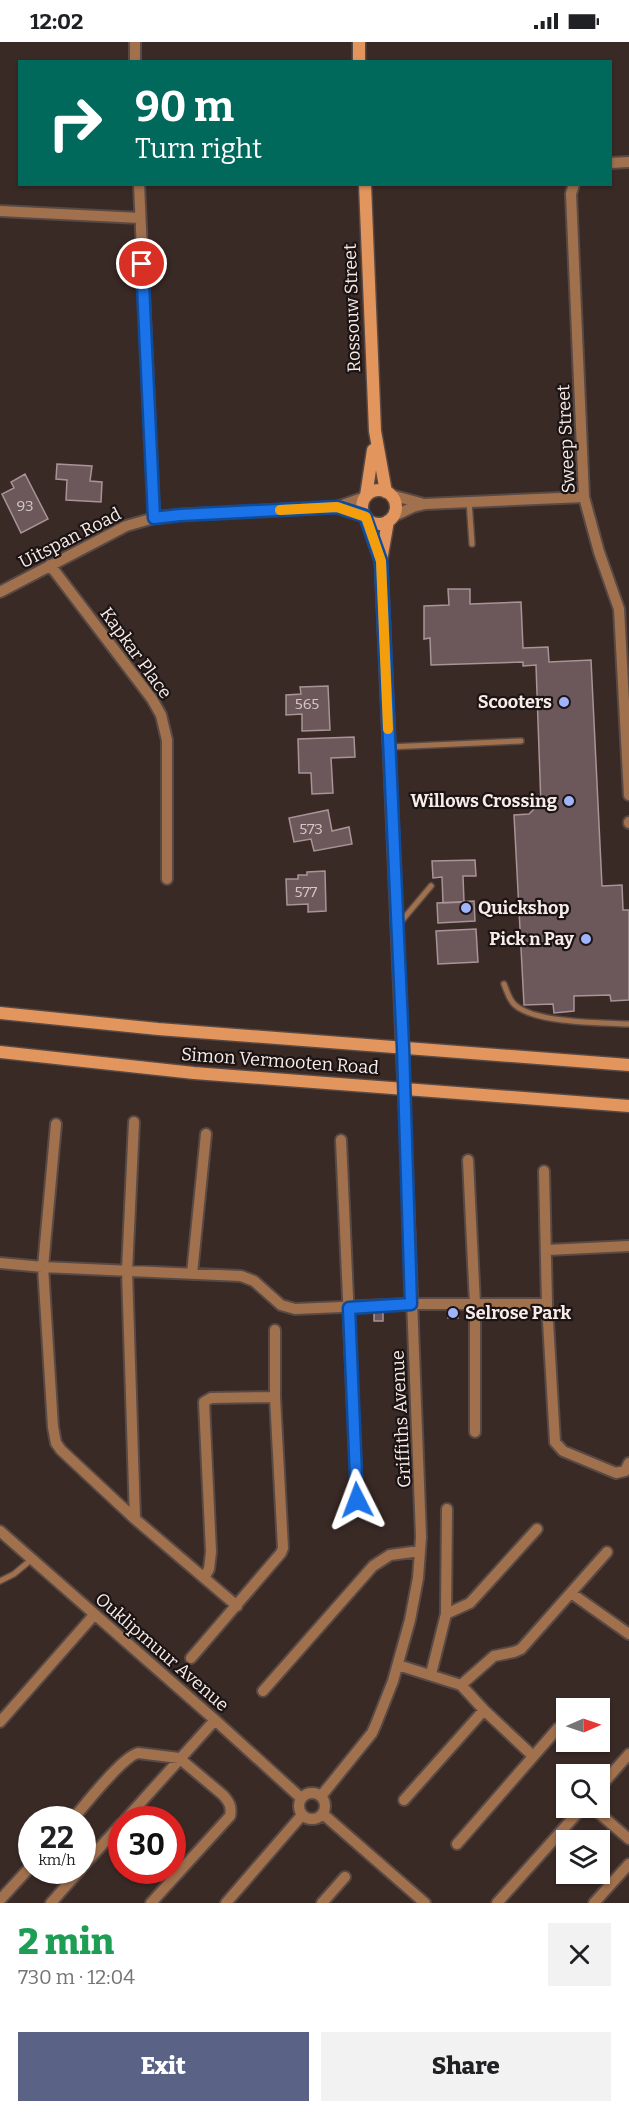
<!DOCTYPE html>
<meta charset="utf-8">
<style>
body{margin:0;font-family:Bitter,serif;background:#f2f2f2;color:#202124;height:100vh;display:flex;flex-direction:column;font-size:22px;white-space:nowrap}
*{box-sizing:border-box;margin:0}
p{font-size:20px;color:#757577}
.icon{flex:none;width:33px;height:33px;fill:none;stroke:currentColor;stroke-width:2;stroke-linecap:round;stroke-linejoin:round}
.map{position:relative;height:1861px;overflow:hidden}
.panel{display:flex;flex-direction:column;background:#fff;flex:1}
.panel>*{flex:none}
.guide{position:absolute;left:18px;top:18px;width:594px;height:126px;border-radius:0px;box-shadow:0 2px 4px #0004;background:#00695c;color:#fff;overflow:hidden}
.needle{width:39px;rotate:88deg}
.tools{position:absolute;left:556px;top:1656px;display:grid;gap:12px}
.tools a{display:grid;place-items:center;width:54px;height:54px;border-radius:0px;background:#fff;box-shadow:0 2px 4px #0004;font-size:30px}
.speed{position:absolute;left:18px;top:1764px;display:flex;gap:12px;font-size:30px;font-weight:700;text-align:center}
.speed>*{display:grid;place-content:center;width:78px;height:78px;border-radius:50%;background:#fff;box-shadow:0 2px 4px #0004;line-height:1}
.speed small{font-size:15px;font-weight:400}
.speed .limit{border:9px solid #d22;background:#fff;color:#111}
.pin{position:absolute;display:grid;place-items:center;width:51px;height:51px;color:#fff;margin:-26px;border:3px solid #fff;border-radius:50%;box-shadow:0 2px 6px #0007}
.me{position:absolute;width:66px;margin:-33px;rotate:357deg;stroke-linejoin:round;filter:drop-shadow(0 0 4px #0008)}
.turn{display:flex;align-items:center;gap:21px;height:126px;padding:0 18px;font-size:27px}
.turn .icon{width:78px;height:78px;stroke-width:2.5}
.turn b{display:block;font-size:42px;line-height:51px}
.round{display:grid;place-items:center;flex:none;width:63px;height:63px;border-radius:0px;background:#f2f2f2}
.head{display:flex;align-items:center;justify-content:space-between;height:102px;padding:0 18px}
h1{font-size:36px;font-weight:800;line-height:45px;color:#1e9e55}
.button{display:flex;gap:12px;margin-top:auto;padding:12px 18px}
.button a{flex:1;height:69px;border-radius:0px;background:#5a6386;color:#fff;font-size:24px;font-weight:800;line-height:69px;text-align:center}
.button a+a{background:#f2f2f2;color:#202124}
.status{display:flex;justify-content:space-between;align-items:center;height:42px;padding:0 30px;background:#fff;direction:ltr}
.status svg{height:16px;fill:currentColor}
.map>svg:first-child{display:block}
.building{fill:#6c585b;stroke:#a89396;stroke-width:1.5}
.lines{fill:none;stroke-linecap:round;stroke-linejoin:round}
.service-casing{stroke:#584945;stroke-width:8}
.minor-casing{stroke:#584945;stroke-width:14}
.secondary-casing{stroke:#584945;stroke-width:15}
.service{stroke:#a1714e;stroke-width:5}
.minor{stroke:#a1714e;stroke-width:10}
.secondary{stroke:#e2955c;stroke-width:12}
.route-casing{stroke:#114b97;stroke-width:15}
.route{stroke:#1a73e8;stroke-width:10}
.slow{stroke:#f59e0b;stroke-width:10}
.poi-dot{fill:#a0b3fd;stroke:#1c1413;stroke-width:2}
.labels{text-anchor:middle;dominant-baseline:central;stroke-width:4.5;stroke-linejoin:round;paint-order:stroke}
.number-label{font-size:15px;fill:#d4c7c6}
.street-label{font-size:18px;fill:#f7ecea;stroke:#1c1413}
.poi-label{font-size:18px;font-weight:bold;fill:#f7ecea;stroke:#1c1413;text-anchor:end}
</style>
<div class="status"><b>12:02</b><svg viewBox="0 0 49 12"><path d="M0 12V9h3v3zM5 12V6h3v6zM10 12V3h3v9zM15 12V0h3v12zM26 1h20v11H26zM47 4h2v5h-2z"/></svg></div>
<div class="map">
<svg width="629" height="1861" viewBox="0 0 629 1861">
<rect width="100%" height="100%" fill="#3a2a26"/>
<!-- building -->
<path class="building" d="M57 422 92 424 90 439 102 440 101 460 66 458 67 438 56 437Z
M25 432 48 477 21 491 2 452 14 446 11 440Z
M448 547H470V562L521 560 523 606 548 605 549 620 591 618 602 844 622 843 623 868H629V958L611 959 610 953 574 954V969L554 971 553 962 524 963 514 773 529 772 536 765 541 764 536 623 523 624V620L431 623 430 596 424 597V564L449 563Z
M328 644 330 688 302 689V672L286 673V653L301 652 300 645Z
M354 695 355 715 331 716 333 751 312 752 311 731H299L298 697Z
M328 768 332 789 349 785 352 802 314 809 311 797 294 800 289 776Z
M475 818 476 834H463L464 860 443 861 442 835 433 836 432 819Z
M325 829 326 869 308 870V862L287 863 286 837H298V833H307V830Z
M474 859 475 879 438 881 437 861Z
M476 887 478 920 438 922 436 889Z
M458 1266V1276H448L447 1267Z
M374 1270H383V1279H374Z"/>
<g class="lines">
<defs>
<path id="service" d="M469 459 472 502
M389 705 521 699
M399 882 431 844
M504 942C507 949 509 958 515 963 535 981 602 981 629 982
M0 1539 14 1532 32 1517"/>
<path id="minor" d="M135 0V20
M610 121 629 120
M139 142 154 476
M574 142 571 152 584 455 599 510 619 567 629 753
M0 169 140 176
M391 453 424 462
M338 465 365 474
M392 475 413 465 425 462 584 455
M50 523 152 657 161 673 167 698V837
M0 550 126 484 154 476 180 473 337 465 365 455
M629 780V781
M134 1080 127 1229 135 1477
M56 1082 43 1225 53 1385 56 1401 61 1408 135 1477 237 1564
M341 1098 357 1458
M468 1118 475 1262V1390
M544 1129 547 1262 555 1400 563 1409 616 1431 625 1429 629 1421
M547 1208 629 1204
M0 1221 43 1225 241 1234 254 1239 281 1263 295 1267 411 1262H547
M192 1232 206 1092
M0 1489 215 1678 301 1756
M204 1536 209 1527 211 1510 204 1360 211 1356 275 1355
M571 1551 629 1592
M446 1572 470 1561 537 1487
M191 1616 281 1511 283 1506 275 1355V1288
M398 1623 461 1643 484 1668 533 1714
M431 1632 446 1572 447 1467
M461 1643 494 1614 514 1610 521 1607 607 1510
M263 1649 373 1524 390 1513 420 1509
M0 1680 94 1573
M600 1745 629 1712
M299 1764a13 13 0 1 1 26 0a13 13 0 1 1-26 0Z
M322 1753 372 1691 376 1682 393 1639 410 1578 418 1536 421 1495 404 1046
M404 1758 484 1668
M593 1766 629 1797
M323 1772 425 1861
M72 1778C85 1763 122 1715 138 1711L179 1716 223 1753C229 1760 232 1764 230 1774L151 1861
M125 1778 215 1678
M457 1802 558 1686
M82 1825 122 1781
M0 1858 32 1823
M51 1861 80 1828
M226 1861 302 1773
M322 1861 345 1835
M497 1861 582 1766
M594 1861 629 1822"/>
<path id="secondary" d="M359 0V20
M365 142 375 389 386 450
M362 465a17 17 0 1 1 34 0a17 17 0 1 1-34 0Z
M366 454 373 408
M366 475 380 517
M388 479 381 519 404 1046
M0 971 158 987 629 1023
M0 1010 194 1031 629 1064"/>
</defs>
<!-- service casing -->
<use href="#service" class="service-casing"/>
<!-- minor casing -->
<use href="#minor" class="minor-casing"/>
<!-- secondary casing -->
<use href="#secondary" class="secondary-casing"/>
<!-- service -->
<use href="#service" class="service"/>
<!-- minor -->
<use href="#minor" class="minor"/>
<!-- secondary -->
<use href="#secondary" class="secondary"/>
</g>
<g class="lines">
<defs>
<path id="route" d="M142 222 154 476 180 473 337 465 365 474 381 519 403 1005 411 1262 349 1266 357 1458"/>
</defs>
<!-- route casing -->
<use href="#route" class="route-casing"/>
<!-- route -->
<use href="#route" class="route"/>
<!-- slow -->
<path class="slow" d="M280 468 337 465 366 475 381 519 388 687"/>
</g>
<!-- markers -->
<g class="poi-dot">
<circle cx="564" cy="660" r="6"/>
<circle cx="569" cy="759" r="6"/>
<circle cx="466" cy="866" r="6"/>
<circle cx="586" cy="897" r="6"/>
<circle cx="453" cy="1271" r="6"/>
</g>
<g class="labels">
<!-- number labels -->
<g class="number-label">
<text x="25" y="464">93</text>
<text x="307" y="662">565</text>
<text x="311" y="787">573</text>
<text x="306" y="850">577</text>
</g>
<!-- street labels -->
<g class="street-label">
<text transform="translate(352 266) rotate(-92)">Rossouw Street</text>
<text transform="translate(566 397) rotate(-93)">Sweep Street</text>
<text transform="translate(70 496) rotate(-27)">Uitspan Road</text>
<text transform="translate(136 611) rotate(54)">Kapkar Place</text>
<text transform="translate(280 1019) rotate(4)">Simon Vermooten Road</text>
<text transform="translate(401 1377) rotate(-93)">Griffiths Avenue</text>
<text transform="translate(162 1610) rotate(41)">Ouklipmuur Avenue</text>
</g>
<!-- poi labels -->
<g class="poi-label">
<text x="552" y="660">Scooters</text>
<text x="557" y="759">Willows Crossing</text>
<text x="478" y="866" text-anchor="start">Quickshop</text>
<text x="574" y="897">Pick n Pay</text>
<text x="465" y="1271" text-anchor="start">Selrose Park</text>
</g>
</g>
</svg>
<div class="tools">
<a><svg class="needle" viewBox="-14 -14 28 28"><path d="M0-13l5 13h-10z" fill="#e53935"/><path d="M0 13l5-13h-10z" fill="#757577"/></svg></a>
<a><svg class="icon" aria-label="search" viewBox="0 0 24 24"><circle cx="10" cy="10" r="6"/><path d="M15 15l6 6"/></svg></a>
<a><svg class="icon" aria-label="layers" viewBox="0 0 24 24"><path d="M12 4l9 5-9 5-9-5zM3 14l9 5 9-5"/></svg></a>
</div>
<div class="speed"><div>22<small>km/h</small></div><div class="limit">30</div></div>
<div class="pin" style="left:142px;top:222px;background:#d93025"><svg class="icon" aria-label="arrive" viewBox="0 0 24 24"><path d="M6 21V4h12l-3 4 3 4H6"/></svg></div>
<svg class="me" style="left:357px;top:1458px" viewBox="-20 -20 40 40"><path d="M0-17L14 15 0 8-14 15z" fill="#1a73e8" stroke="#fff" stroke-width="4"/></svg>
<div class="guide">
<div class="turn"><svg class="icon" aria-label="right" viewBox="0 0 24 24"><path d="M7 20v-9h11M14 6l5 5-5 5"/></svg><div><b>90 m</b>Turn right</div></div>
</div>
</div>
<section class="panel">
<div class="head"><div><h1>2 min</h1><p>730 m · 12:04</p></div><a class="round"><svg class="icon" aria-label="close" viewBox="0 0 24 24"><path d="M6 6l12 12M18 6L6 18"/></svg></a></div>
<div class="button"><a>Exit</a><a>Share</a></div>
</section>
